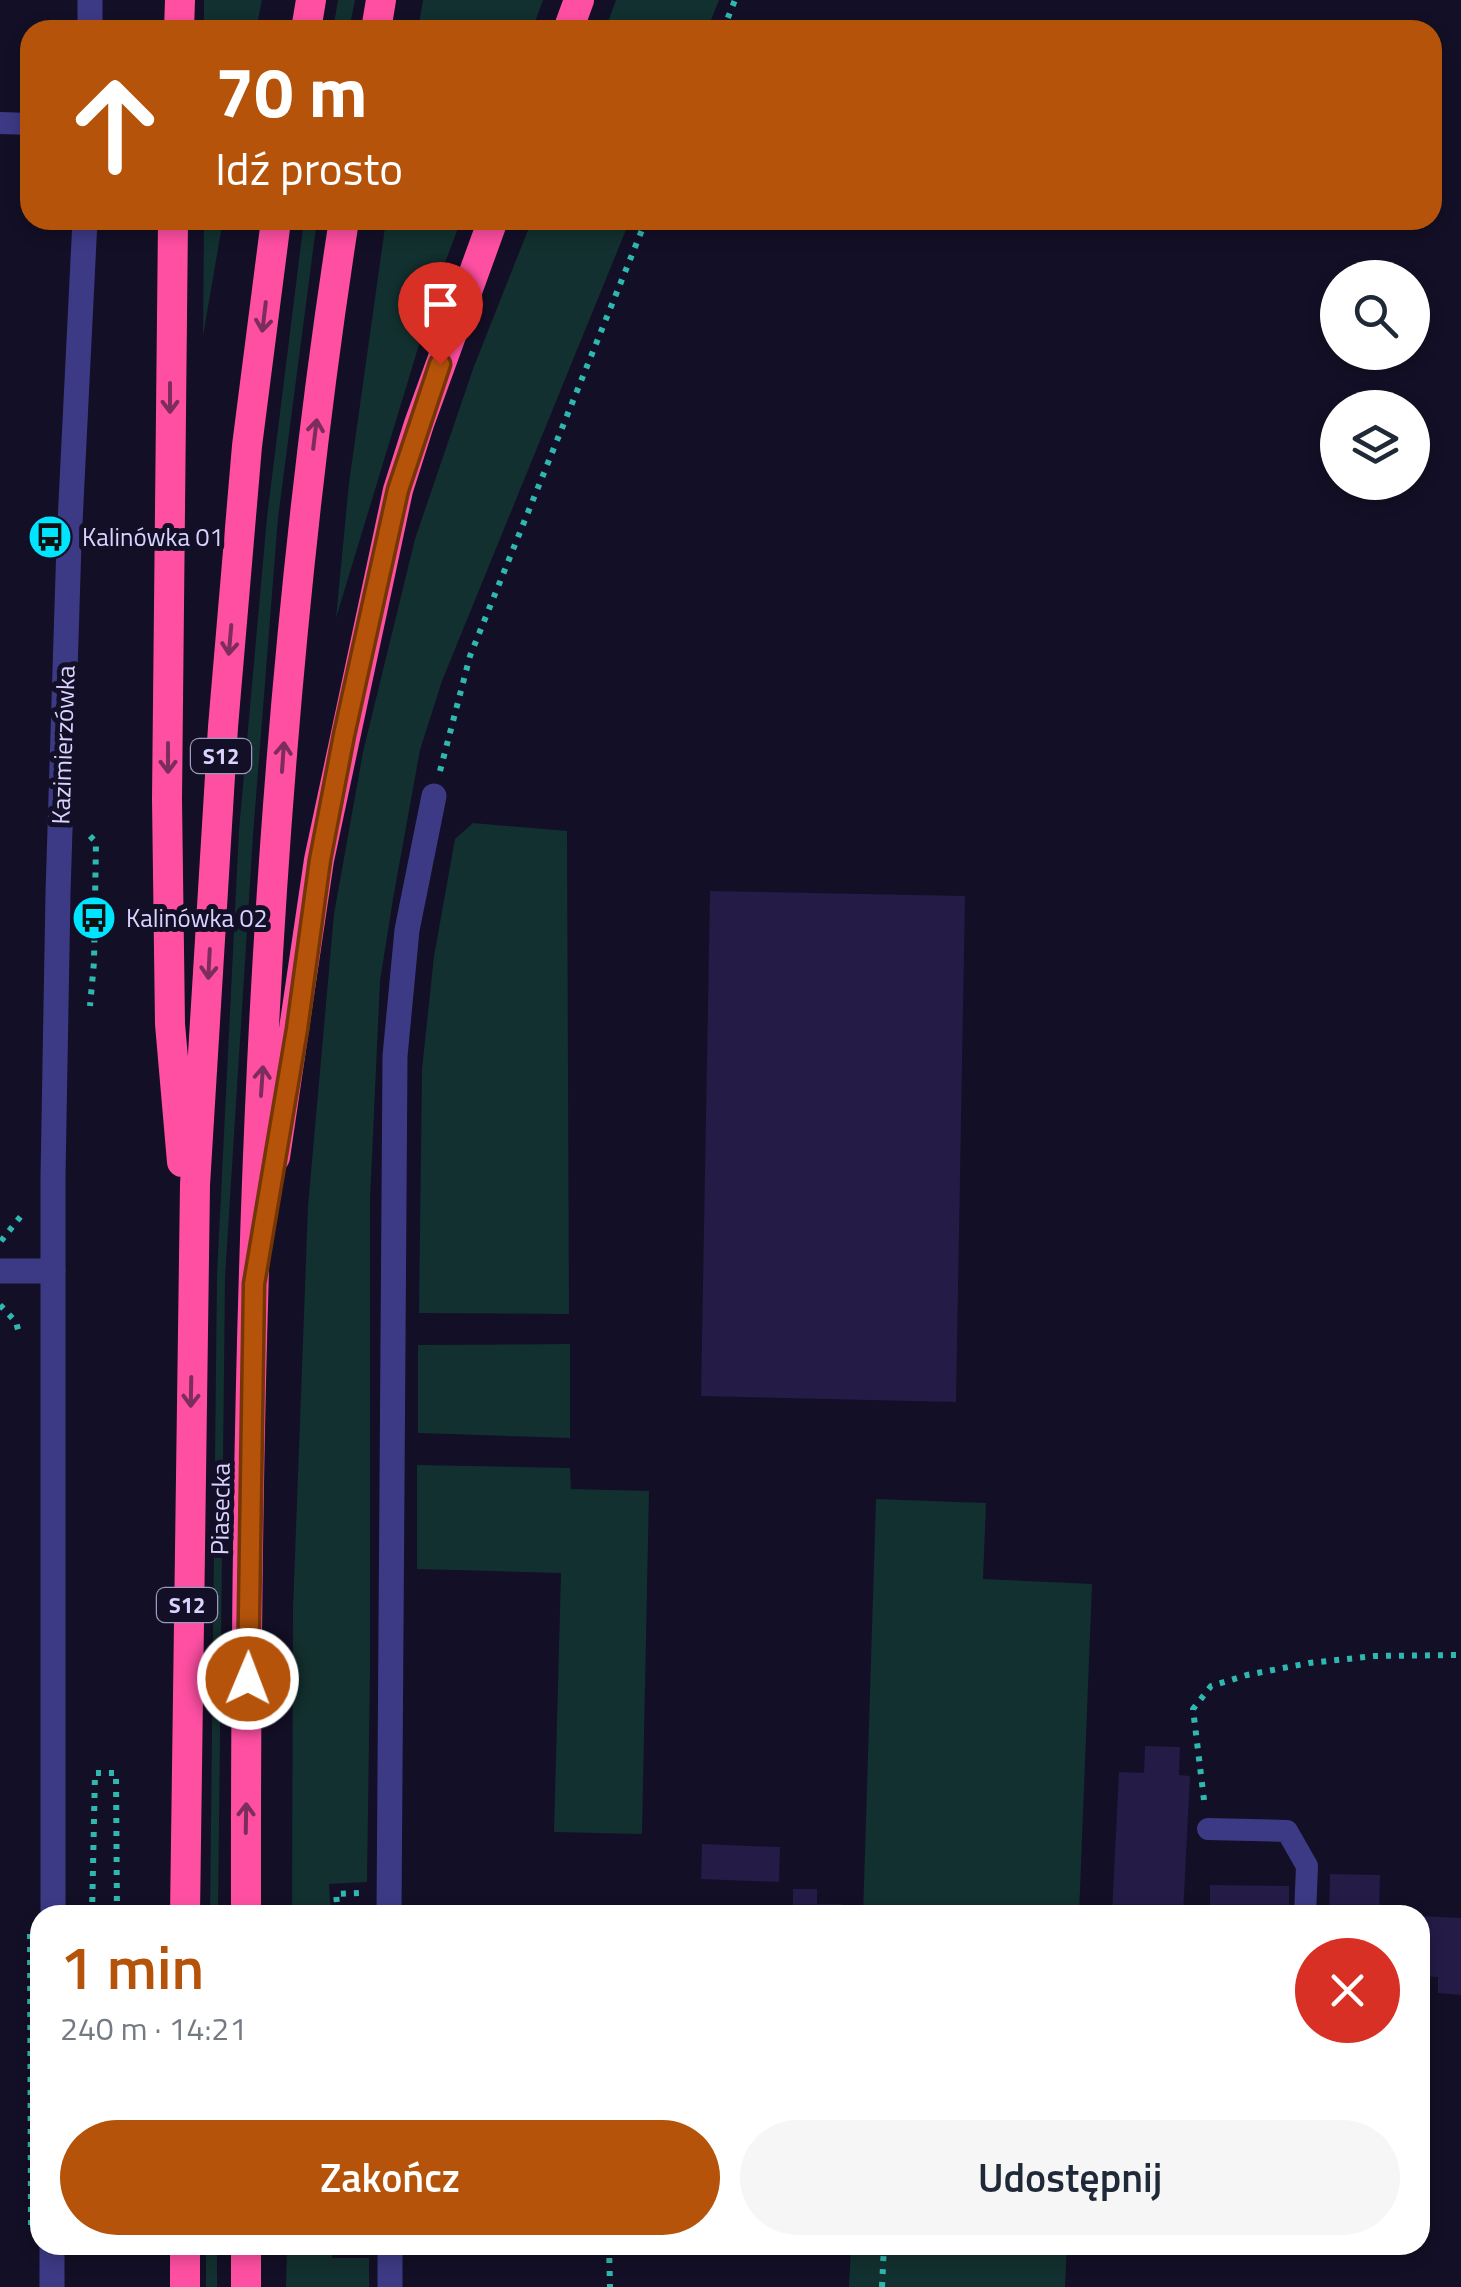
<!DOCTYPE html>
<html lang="pl">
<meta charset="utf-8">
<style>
body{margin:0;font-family:"Titillium Web",sans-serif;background:#f6f6f7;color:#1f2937;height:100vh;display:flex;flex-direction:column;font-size:38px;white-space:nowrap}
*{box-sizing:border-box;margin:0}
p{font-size:32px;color:#747a83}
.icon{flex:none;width:55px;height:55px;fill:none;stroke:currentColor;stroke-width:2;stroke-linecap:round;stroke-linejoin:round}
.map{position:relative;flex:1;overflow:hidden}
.drawer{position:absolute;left:30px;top:1905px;width:1400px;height:350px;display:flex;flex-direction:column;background:#fff;border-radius:30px;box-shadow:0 5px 15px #0003}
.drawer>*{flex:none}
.hud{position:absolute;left:20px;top:20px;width:1422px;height:210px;border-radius:30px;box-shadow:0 5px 15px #0003;background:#b45309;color:#fff;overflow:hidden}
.tools{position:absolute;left:1320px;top:260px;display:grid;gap:20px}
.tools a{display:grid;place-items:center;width:110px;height:110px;border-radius:50%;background:#fff;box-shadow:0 5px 15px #0003;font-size:50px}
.pin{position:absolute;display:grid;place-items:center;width:85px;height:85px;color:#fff;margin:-102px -42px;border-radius:50% 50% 50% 0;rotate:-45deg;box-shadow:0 0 10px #0007}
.pin .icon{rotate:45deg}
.me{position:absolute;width:110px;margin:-55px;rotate:1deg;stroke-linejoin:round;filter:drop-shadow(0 0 8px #0008)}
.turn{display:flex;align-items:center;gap:35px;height:210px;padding:0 30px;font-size:45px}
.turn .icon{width:130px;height:130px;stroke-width:2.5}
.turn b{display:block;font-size:70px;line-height:85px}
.round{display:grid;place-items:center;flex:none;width:105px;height:105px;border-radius:52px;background:#f6f6f7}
.summary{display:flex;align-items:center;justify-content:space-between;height:170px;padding:0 30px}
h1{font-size:60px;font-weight:600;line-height:75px;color:#b45309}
.button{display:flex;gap:20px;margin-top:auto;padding:20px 30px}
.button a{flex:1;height:115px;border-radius:60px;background:#b45309;color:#fff;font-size:40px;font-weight:600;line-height:115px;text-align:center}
.button a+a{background:#f6f6f7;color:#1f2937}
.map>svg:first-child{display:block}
.green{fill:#12302f}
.building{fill:#241b47}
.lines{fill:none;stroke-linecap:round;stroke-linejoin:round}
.path{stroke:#2fb8b0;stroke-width:6;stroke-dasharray:5 8;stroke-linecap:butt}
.service{stroke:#3d3a85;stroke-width:22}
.minor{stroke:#3d3a85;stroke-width:25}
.tertiary{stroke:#3d3a85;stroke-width:25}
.motorway{stroke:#ff4fa3;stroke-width:30}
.oneway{stroke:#7d2c5e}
.route-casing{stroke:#753606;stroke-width:25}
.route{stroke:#b45309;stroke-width:18}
.labels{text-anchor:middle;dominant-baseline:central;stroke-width:10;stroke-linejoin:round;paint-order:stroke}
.shield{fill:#130f26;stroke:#9e99be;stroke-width:2.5}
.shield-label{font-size:22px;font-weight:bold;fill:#d9d4ff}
.poi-label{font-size:25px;fill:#d9d4ff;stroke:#130f26;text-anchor:start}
.street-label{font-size:25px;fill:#d9d4ff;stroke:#130f26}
</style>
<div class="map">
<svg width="1461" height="2287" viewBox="0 0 1461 2287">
<rect width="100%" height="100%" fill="#130f26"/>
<!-- green -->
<path class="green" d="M204 0H262L256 30H204Z
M338 0H355L349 30H333Z
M423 0H543L532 30H418Z
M616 0H719L707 30H605Z
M204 220H223L203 336Z
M304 220H317L278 518 253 835 225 1278 218 1915H210L217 1275 239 830 267 517Z
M386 220H461L439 279 336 618 349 483Z
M532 220H630L442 681 420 750 393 899 380 981 370 1199V1670L367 1882 329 1884 331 1915H292L293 1609 308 1206 334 914 363 752 415 539 473 369Z
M473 823 567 831 569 1314 419 1313 422 1069 434 956 455 839Z
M570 1344V1438L418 1433V1345Z
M417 1465 570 1468 571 1489 649 1491 642 1834 554 1832 561 1573 417 1569Z
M876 1499 986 1503 983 1579 1092 1584 1079 1915H863Z
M206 2245H217V2287H206Z
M287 2245H332V2258H369V2287H286Z
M851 2245H1067L1065 2287H849Z"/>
<!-- building -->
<path class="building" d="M710 891 965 896 956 1402 701 1396Z
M1145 1746 1180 1747 1179 1775 1190 1776 1183 1915 1112 1913 1119 1772 1144 1773Z
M702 1844 780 1847 779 1882 701 1879Z
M1330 1874 1380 1875 1379 1915H1329Z
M1210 1885 1289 1886V1915H1210Z
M793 1889H817V1904H841V1915H793Z
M1420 1916 1461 1918V1995L1438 1993V1977L1420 1976Z
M1420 2122 1428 2123 1427 2174H1420Z"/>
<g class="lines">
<!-- path -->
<path class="path" d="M723 30 735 0
M440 771 470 656 646 220
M90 836 96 842 94 962 90 1006
M1 1241 21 1216
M0 1305 16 1322 20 1337
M1204 1800 1193 1709 1211 1686 1247 1675 1309 1663 1375 1656 1461 1655
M92 1915 95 1773H116L117 1915
M338 1915 336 1894 362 1893
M30 1934 31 2226
M343 2245V2249L361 2248
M609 2245 610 2287
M882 2287 884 2245"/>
<!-- service -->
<path class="service" d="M0 123 30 124
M1208 1829 1287 1831 1307 1866 1305 1915"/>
<!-- minor -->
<path class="minor" d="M0 1271H53
M389 1915 395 1056 407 930 434 796
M390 2287V2245"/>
<!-- tertiary -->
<path class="tertiary" d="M90 30V0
M53 1915V1177L58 893 69 543 85 220
M52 2287V2245"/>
<!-- motorway -->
<path class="motorway" d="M179 30 180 0
M306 30 311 0
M376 30 381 0
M568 30 579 0
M173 220 167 799 170 1024 182 1162
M275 1157 319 860 398 490 419 424 493 220
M185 1915 195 1185 223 727 247 446 276 220
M246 1915C245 1350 257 779 344 220
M185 2245V2287
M246 2287V2245"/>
</g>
<!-- one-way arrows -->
<defs><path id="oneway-shaft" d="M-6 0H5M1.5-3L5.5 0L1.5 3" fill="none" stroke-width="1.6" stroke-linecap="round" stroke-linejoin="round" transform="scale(2.5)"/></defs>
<g class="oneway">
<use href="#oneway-shaft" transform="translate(264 317) rotate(97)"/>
<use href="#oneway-shaft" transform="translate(170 398) rotate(90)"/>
<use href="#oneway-shaft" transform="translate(315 434) rotate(-83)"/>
<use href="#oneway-shaft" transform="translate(230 640) rotate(95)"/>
<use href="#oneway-shaft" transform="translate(283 757) rotate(-86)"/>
<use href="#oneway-shaft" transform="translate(168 758) rotate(90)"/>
<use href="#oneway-shaft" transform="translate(209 964) rotate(93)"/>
<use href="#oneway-shaft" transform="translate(262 1081) rotate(-86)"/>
<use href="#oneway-shaft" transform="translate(191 1392) rotate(91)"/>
<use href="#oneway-shaft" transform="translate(246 1818) rotate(-89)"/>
</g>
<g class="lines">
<defs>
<path id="route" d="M248 1679 254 1284 297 1029 320 860 344 735 398 490 440 364"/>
</defs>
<!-- route casing -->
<use href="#route" class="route-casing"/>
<!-- route -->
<use href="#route" class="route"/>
</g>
<!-- icons -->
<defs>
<symbol id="bus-disc" viewBox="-11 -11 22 22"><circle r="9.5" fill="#00e5ff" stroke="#130f26"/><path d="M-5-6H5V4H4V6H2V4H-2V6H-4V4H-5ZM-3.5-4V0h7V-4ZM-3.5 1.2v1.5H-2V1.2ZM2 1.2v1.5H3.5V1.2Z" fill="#111"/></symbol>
</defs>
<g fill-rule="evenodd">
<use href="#bus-disc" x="25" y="512" width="50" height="50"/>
<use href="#bus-disc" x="69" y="893" width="50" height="50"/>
</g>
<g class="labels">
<!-- shield labels -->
<g class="shield">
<rect x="191" y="739" width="60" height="34" rx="8"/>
<rect x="157" y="1588" width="60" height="34" rx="8"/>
</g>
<g class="shield-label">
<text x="221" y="756">S12</text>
<text x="187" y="1605">S12</text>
</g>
<!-- poi labels -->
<g class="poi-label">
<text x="82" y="537">Kalinówka 01</text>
<text x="126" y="918">Kalinówka 02</text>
</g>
<!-- street labels -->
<g class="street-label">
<text transform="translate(63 745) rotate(-88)">Kazimierzówka</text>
<text transform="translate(220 1509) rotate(-89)">Piasecka</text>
</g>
</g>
</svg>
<div class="tools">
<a><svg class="icon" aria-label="search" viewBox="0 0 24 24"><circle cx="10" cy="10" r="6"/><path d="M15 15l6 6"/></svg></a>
<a><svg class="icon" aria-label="layers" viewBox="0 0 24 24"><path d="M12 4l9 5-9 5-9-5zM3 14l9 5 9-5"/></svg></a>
</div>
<div class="pin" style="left:440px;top:364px;background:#d93025"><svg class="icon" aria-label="arrive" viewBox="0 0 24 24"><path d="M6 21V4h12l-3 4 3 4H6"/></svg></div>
<svg class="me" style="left:248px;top:1679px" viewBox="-20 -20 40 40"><circle r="17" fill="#b45309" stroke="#fff" stroke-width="3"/><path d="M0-11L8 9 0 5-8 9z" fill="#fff"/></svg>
<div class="hud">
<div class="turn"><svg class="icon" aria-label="ahead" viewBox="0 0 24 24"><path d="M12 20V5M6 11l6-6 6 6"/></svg><div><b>70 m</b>Idź prosto</div></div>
</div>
<section class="drawer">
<div class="summary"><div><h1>1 min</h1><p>240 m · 14:21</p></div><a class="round" style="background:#d93025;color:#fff"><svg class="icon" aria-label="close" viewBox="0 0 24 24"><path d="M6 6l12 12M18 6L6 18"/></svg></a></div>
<div class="button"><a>Zakończ</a><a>Udostępnij</a></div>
</section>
</div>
